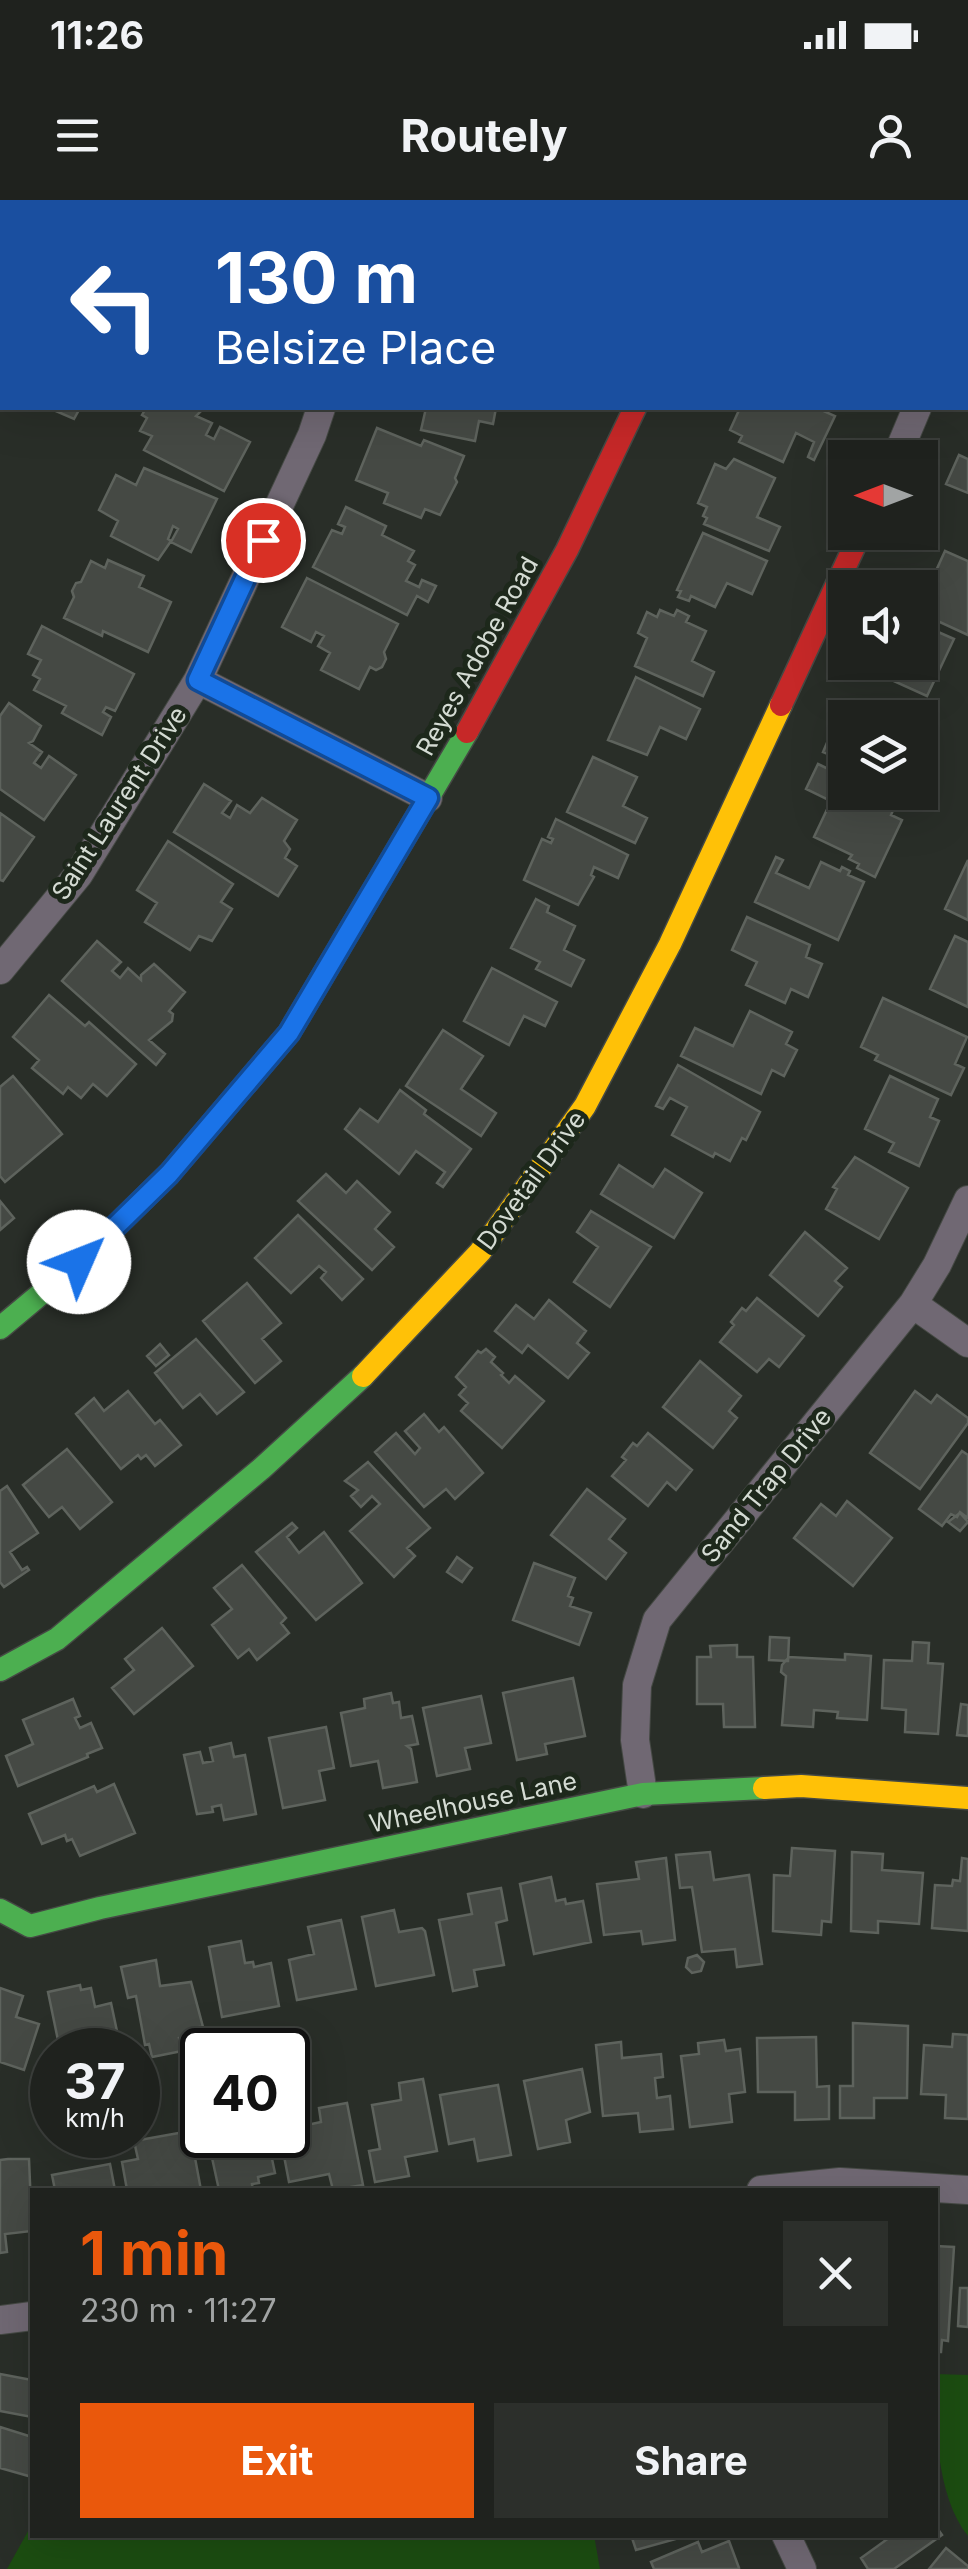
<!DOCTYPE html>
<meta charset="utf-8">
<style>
body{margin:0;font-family:Inter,sans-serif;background:#2c2f2b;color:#f1f3f6;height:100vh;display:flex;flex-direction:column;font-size:38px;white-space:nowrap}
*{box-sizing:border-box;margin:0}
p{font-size:32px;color:#a1a4a4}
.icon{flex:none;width:55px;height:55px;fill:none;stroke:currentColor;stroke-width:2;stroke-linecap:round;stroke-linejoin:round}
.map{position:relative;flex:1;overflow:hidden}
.details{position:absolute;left:30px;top:1988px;width:908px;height:350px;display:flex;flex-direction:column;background:#1f221e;border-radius:0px;box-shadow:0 10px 40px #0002,0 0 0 2px #3c3f3c}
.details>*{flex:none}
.guide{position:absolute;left:0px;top:0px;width:970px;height:210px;box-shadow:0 10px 40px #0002,0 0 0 2px #3c3f3c;background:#1a4fa0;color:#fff;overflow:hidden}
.needle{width:65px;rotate:270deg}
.controls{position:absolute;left:828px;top:240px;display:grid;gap:20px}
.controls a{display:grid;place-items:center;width:110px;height:110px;border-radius:0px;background:#1f221e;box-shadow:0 10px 40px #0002,0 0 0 2px #3c3f3c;font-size:50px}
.speed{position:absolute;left:30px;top:1828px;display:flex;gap:20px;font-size:50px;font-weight:700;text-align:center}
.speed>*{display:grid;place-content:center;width:130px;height:130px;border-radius:50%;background:#1f221e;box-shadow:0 10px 40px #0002,0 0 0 2px #3c3f3c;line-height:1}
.speed small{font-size:25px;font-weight:400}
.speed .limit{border:5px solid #111;border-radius:15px;background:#fff;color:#111}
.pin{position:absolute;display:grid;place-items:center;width:85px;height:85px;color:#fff;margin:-42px;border:5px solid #fff;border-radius:50%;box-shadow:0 2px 10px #0007}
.me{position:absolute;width:110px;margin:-55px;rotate:46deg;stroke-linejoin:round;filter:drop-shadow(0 0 8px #0008)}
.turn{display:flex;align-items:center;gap:35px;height:210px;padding:0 50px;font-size:45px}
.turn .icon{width:130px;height:130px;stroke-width:2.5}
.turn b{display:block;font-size:70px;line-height:85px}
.round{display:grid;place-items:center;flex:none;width:105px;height:105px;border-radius:0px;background:#2c2f2b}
.summary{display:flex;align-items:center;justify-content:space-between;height:170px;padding:0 50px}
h1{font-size:60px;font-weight:700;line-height:75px;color:#ea580c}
.primary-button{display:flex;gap:20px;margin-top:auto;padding:20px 50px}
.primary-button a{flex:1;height:115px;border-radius:0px;background:#ea580c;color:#fff;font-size:40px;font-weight:700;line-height:115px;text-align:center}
.primary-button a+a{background:#2c2f2b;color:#f1f3f6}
.status{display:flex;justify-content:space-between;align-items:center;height:70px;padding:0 50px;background:#1f221e;direction:ltr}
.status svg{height:28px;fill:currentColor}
header{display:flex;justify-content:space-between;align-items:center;height:130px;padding:0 50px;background:#1f221e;font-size:45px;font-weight:700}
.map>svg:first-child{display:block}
.green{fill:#1c4d11}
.building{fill:#454944;stroke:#5e635d;stroke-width:2.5}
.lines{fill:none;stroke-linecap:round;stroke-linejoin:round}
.street-casing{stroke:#454944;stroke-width:30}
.fast-casing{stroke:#454944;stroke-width:25}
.slow-casing{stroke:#454944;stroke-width:25}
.jam-casing{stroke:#454944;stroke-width:25}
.street{stroke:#706873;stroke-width:28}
.fast{stroke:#4caf50;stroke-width:22}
.slow{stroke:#ffc107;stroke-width:22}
.jam{stroke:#c62828;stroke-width:22}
.route-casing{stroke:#114b97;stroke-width:25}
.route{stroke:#1a73e8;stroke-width:18}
.labels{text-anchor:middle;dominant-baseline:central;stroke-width:10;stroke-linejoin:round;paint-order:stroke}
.street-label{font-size:25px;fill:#d4dbd3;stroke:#1d281b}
</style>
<div class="status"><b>11:26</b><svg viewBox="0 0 49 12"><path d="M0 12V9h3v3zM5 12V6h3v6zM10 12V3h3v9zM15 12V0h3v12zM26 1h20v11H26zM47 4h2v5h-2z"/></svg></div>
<header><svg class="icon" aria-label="menu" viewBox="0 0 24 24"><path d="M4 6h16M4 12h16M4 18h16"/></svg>Routely<svg class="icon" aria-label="person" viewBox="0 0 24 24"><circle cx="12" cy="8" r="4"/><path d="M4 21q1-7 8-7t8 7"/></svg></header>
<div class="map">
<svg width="968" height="2369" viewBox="0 0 968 2369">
<rect width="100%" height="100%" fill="#292e28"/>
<!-- green -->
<path class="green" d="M935 2174 968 2175V2336C936 2296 935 2223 935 2174Z
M32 2324V2335H594L600 2369H7Z"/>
<!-- building -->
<path class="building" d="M0 29H2L0 120Z
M49 208H80L74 219Z
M146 208H204L196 216 212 223 206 235 214 239 220 227 250 242 224 291 144 250 152 236 140 231 147 218 142 215Z
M426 208H496L493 224 479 221 475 241 421 230Z
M740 208H817L835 216 814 260 808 257 814 242 796 233 783 262 739 242 742 236 730 230Z
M377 228 421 246 424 240 464 256 455 278 457 282 440 315 425 309 421 318 384 303 388 293 356 280Z
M959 255 968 259V293L946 284Z
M734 259 775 278 757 317 780 327 769 351 704 324 707 318 703 316 707 307 698 303 715 264 726 269Z
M144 268 217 299 191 352 171 342 178 329 173 326 168 339 171 341 158 360 111 336 118 321 99 310 116 275 136 285Z
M346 307 386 326 382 335 414 351 408 361 415 365 406 381 419 387 422 380 436 386 428 402 417 396 407 415 313 367 332 330 342 334 345 327 338 324Z
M703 333 767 361 752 394 727 383 715 407 691 396 689 401 678 397 681 391 677 390Z
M945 351 968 361V435L920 413V388H901L907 374 930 384Z
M108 360 144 376 139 387 171 402 148 452 103 431 102 436 64 418 74 397 72 391 76 383 81 382 91 361 105 368Z
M307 378 398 424 384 452 386 459 382 467 376 470 370 467 359 489 321 470 330 453 318 446 324 436 316 432 311 442 282 427Z
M660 410 674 416 677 410 689 416 686 422 706 431 692 461 714 472 703 496 635 466 647 438 638 433 647 412 657 417Z
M920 424 954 439 927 496 889 479 897 462H920Z
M42 426 134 474 115 511 106 507 103 512 111 517 102 535 62 513 66 506 34 490 40 479 33 475 41 460 28 454Z
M636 477 700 509 686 539 660 527 647 555 608 540Z
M885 502 917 516 916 518H863L866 509 879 515Z
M9 503 41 526 33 541 29 543 42 552 34 563 41 568 49 556 76 575 44 620 0 589V516Z
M835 524 845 529V561L823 552Z
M593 557 637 577 623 606 647 618 635 643 567 612Z
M818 564 845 577V592H878L897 601 891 615 902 620 875 677 857 668 859 664 849 659 852 655 814 637 831 601 806 589Z
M204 584 231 601 222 613 230 618 237 605 250 613 262 598 297 620 284 641 290 649 285 658 297 666 278 696 174 632Z
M0 613 34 637 3 681 0 680Z
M556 619 628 655 618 678 594 667 591 675 594 677 578 705 524 680 542 639 551 643 553 639 548 637Z
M168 641 233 684 221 702 232 709 212 741 199 736 190 750 145 722 157 703 137 690Z
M776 657 783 660 776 673 809 688 821 662 840 671 842 667 850 671 848 675 864 682 838 740 755 702Z
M968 660V720L945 709Z
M536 699 549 706 547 712 575 726 564 750 584 760 571 786 536 769 540 762 511 748Z
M747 717 810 745 806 757 822 764 808 797 791 789 785 803 746 785 757 762 732 750Z
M955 736 968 742V807L930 789Z
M97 741 121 762 112 771 120 778 128 768 141 780V775L154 764 185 792 169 811 173 814 172 821 149 840 165 854 156 865 62 781Z
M492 768 557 802 545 826 524 816 509 845 464 821Z
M49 795 85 826 89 822 136 864 107 896 93 884 81 898 68 887 63 894 32 868 39 860 13 837Z
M883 798 967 837 955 864 964 868 951 895 875 860 878 855 861 847Z
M750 811 792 832 786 844 797 850 784 876 772 870 761 894 681 856 695 828 733 846Z
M443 830 483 856 461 889 496 913 481 936 406 886Z
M678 865 760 912 746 940 742 938 730 961 715 953 713 957 672 935 687 907 670 898 663 909 656 906Z
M13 876 62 934 5 982 0 976V887Z
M890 876 938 899 930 917 939 921 919 966 889 952 894 943 865 929Z
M400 890 426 910 424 914 471 949 443 987 437 983 445 972 416 951 399 974 345 929 360 909 378 922Z
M855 957 908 988 879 1039 826 1009 837 989 833 987Z
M619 965 653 987 665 969 702 993 674 1038 601 994Z
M326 974 346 993 357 981 390 1012 375 1029 394 1047 372 1070 298 1001Z
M0 1001 14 1018 0 1030Z
M591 1011 651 1047 610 1107 574 1082 598 1047 577 1032Z
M298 1015 363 1079 342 1100 321 1078 326 1072 319 1066 291 1093 255 1058Z
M805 1032 847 1068 835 1081 842 1087 818 1116 770 1075Z
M247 1083 281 1123 262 1139 281 1161 255 1183 203 1121Z
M757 1098 804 1136 779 1167 769 1159 757 1172 720 1142 734 1125 731 1122 742 1108 746 1111Z
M549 1100 586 1131 577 1143 589 1153 568 1178 528 1145 522 1153 495 1131 516 1105 534 1119Z
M196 1139 244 1192 217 1214 200 1194 183 1208 155 1173Z
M160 1144 169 1155 156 1166 147 1156Z
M486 1149 495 1157 491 1162 503 1173 501 1175 509 1183 515 1176 544 1201 502 1248 461 1211 468 1203 459 1195 466 1187 456 1177 478 1151 481 1153Z
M700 1161 741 1196 729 1211 737 1218 713 1248 663 1207Z
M128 1191 155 1224 160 1220 181 1245 155 1266 146 1255 141 1259 138 1255 121 1269 76 1214 94 1198 104 1211Z
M915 1191 931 1203 937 1195 968 1218V1223L920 1289 870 1253Z
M424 1214 439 1232 444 1227 483 1273 455 1299 446 1289 424 1307 375 1252 396 1233 415 1254 420 1248 405 1231Z
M648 1233 692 1270 676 1290 667 1282 648 1306 612 1276 626 1260 622 1257 633 1243 637 1246Z
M67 1249 112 1302 80 1329 62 1307 49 1317 23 1285Z
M962 1251 968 1255V1318L960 1312 957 1317 951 1314 942 1326 919 1309Z
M368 1262 430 1328 407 1348 415 1356 394 1377 350 1331 380 1304 372 1296 361 1307 351 1296 358 1290 345 1281Z
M7 1286 38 1333 10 1352 22 1370 27 1367 29 1370 4 1387 0 1382V1291Z
M587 1289 625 1319 609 1339 626 1353 606 1379 551 1335Z
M847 1301 892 1338 853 1386 794 1338 821 1304 836 1316Z
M960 1313 968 1322 960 1331 948 1322Z
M292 1323 297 1328 287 1337 299 1353 324 1332 362 1383 316 1420 256 1352Z
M457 1357 472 1368 462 1382 447 1372Z
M534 1363 575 1378 568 1396 573 1398 570 1406 591 1413 579 1445 513 1420Z
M242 1365 286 1418 281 1423 289 1433 257 1460 249 1449 238 1458 212 1425 232 1409 214 1388Z
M162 1428 193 1466 134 1514 112 1488 134 1470 125 1459Z
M770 1437 789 1438 788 1461 769 1460Z
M913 1442 929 1443 928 1463 943 1464 938 1534 905 1532 906 1510 882 1508 884 1460 912 1461Z
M737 1445V1457H753L755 1527H724L723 1504H697V1457H711L710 1446Z
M845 1454 871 1456 867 1520 837 1518 838 1512 814 1510 813 1527 782 1525 786 1476 781 1472 782 1465 789 1457 845 1460Z
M573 1478 585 1536 545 1544 547 1554 517 1560 503 1493Z
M391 1493 393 1503 399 1502 401 1518 412 1516 418 1544 407 1546 411 1549 417 1582 383 1588 378 1561 351 1566 341 1513 365 1508 364 1499Z
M481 1496 491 1543 465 1548 470 1569 437 1576 423 1508Z
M73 1499 80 1516 75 1518 80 1528 91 1523 102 1548 87 1554 88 1557 18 1586 6 1556 33 1544 23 1520Z
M961 1504 968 1505V1536L957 1535Z
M326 1527 334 1568 319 1571 325 1600 283 1608 269 1538Z
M231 1543 234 1557 245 1555 256 1614 224 1620 221 1605 212 1607 213 1612 197 1614 184 1555 200 1552 203 1563 213 1561 210 1548Z
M114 1584 135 1633 80 1656 72 1639 67 1641 65 1635 42 1644 29 1614 94 1586 97 1592Z
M792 1648 835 1651 831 1722 822 1721 821 1735 773 1731 774 1675 790 1676Z
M710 1652 714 1680 749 1675 762 1764 737 1767 735 1749 702 1752 692 1687 680 1688 676 1655Z
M852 1652 883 1654 882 1670 923 1673 919 1724 878 1721V1733L851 1731Z
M666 1658 675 1740 643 1744 641 1731 604 1735 597 1684 639 1679 636 1662Z
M962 1658 968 1659V1731L932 1728 935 1685 952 1686 953 1680 960 1681Z
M551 1677 556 1701 565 1699 566 1704 583 1701 591 1742 534 1754 520 1684Z
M501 1688 507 1720 496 1723 504 1765 474 1770 477 1786 453 1791 439 1720 472 1714 468 1694Z
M394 1710 399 1732 422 1728 425 1731 434 1775 376 1786 362 1717Z
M341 1720 356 1789 297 1800 289 1760 314 1754 308 1727Z
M241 1741 245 1763 253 1762 254 1767 271 1763 279 1806 222 1817 209 1747Z
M697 1755 704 1762 701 1771 692 1773 686 1767 688 1758Z
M156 1760 160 1786 191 1782 203 1827H200L201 1834 179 1838 182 1851 152 1857 149 1844 145 1845 136 1796 128 1798 121 1767Z
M80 1785 81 1790 91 1788 95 1807 111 1803 121 1850H60L48 1792Z
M0 1788 23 1796 16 1817 39 1824 24 1870 0 1862Z
M853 1823 908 1826 907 1898H874V1918H840V1886H853Z
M953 1834 968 1835V1919L945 1918 946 1895 921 1894 924 1845 952 1847Z
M816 1837 817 1887 829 1886V1919L795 1920V1892H758L757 1838Z
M724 1840 726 1851 740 1849 745 1892 729 1894 732 1922 690 1927 681 1856 699 1854 698 1843Z
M621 1842 622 1858 661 1854 663 1877 655 1878 657 1898 670 1896 673 1929 640 1932 638 1913 603 1916 596 1845Z
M582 1869 590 1912 566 1920 570 1942 538 1949 524 1881Z
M423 1879 437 1951 405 1957 409 1976 375 1982 369 1951 380 1949 372 1905 401 1900 399 1883Z
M498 1885 511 1955 478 1961 474 1939 449 1944 440 1895Z
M347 1903 363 1985 333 1990 329 1974 289 1982 280 1935H288V1929L321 1922 319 1908Z
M190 1931 201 1990H127L122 1962 138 1959 134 1941Z
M224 1935H267L275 1973 258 1977 259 1983 252 1984 253 1990H219L209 1944 225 1941Z
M8 1959H29L32 2031 5 2034 7 2052 0 2053V1960Z
M110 1964 115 1990H55L52 1975Z
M935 2046 954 2047 948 2141 942 2140 941 2152H935Z
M960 2088H968V2127L958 2126Z
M0 2174 32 2180V2217L0 2211Z
M0 2227 32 2237V2277L0 2268Z
M935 2325 942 2335 894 2369H868L861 2358 893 2335H935Z
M631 2335H690L636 2350Z
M729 2341 739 2368 737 2369H654L651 2362 698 2342 702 2352Z
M946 2348 968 2366V2369H929Z"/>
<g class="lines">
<defs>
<path id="street" d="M356 2V0
M968 77V76
M896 258 917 208
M198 480 428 598
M0 770 79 674 198 480 312 235 321 208
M913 1104 968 1143
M643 1594 635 1540 637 1485 657 1420 913 1104 937 1065 968 1000
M761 1990 840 1982 968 1990
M0 2120 32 2116
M786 2335 802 2369"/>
<path id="fast" d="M740 2 742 0
M0 1128 79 1062 169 974 289 833 467 532
M0 1470 57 1439 261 1269 363 1176
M0 1710 30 1726 100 1708 643 1594 764 1588"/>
<path id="slow" d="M363 1176 480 1052 585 906 670 744 781 505
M764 1588 801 1586 968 1598"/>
<path id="jam" d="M781 505 861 332
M467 532 567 350 635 208"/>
</defs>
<!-- street casing -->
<use href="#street" class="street-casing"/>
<!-- fast casing -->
<use href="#fast" class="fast-casing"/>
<!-- slow casing -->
<use href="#slow" class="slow-casing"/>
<!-- jam casing -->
<use href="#jam" class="jam-casing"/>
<!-- street -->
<use href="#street" class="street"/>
<!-- fast -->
<use href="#fast" class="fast"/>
<!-- slow -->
<use href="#slow" class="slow"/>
<!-- jam -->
<use href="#jam" class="jam"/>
</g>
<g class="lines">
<defs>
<path id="route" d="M79 1062 169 974 289 833 428 598 198 480 263 340"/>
</defs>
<!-- route casing -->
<use href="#route" class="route-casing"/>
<!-- route -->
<use href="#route" class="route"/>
</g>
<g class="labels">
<!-- street labels -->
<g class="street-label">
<text transform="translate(477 456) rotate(-61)">Reyes Adobe Road</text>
<text transform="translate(119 603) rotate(-57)">Saint Laurent Drive</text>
<text transform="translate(531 980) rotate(-54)">Dovetail Drive</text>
<text transform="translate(766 1285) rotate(-51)">Sand Trap Drive</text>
<text transform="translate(473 1602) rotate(-12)">Wheelhouse Lane</text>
</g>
</g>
</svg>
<div class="controls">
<a><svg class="needle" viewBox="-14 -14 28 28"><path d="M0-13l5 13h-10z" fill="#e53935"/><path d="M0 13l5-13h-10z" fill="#a1a4a4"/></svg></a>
<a><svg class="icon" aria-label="sound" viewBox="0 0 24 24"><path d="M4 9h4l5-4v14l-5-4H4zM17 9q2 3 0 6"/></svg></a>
<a><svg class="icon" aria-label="layers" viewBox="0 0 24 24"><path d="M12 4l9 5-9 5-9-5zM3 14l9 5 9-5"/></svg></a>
</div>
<div class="speed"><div>37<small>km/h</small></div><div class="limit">40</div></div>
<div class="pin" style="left:263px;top:340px;background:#d93025"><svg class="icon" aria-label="arrive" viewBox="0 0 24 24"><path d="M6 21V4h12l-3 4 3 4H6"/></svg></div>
<svg class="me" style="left:79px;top:1062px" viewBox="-20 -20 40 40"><circle r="19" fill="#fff"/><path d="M0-13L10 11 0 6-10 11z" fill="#1a73e8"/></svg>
<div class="guide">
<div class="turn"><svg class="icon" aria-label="left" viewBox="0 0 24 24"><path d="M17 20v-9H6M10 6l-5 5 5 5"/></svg><div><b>130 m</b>Belsize Place</div></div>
</div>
<section class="details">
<div class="summary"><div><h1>1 min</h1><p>230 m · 11:27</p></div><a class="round"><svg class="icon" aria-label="close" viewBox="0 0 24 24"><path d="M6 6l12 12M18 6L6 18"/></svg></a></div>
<div class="primary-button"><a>Exit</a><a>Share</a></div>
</section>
</div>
